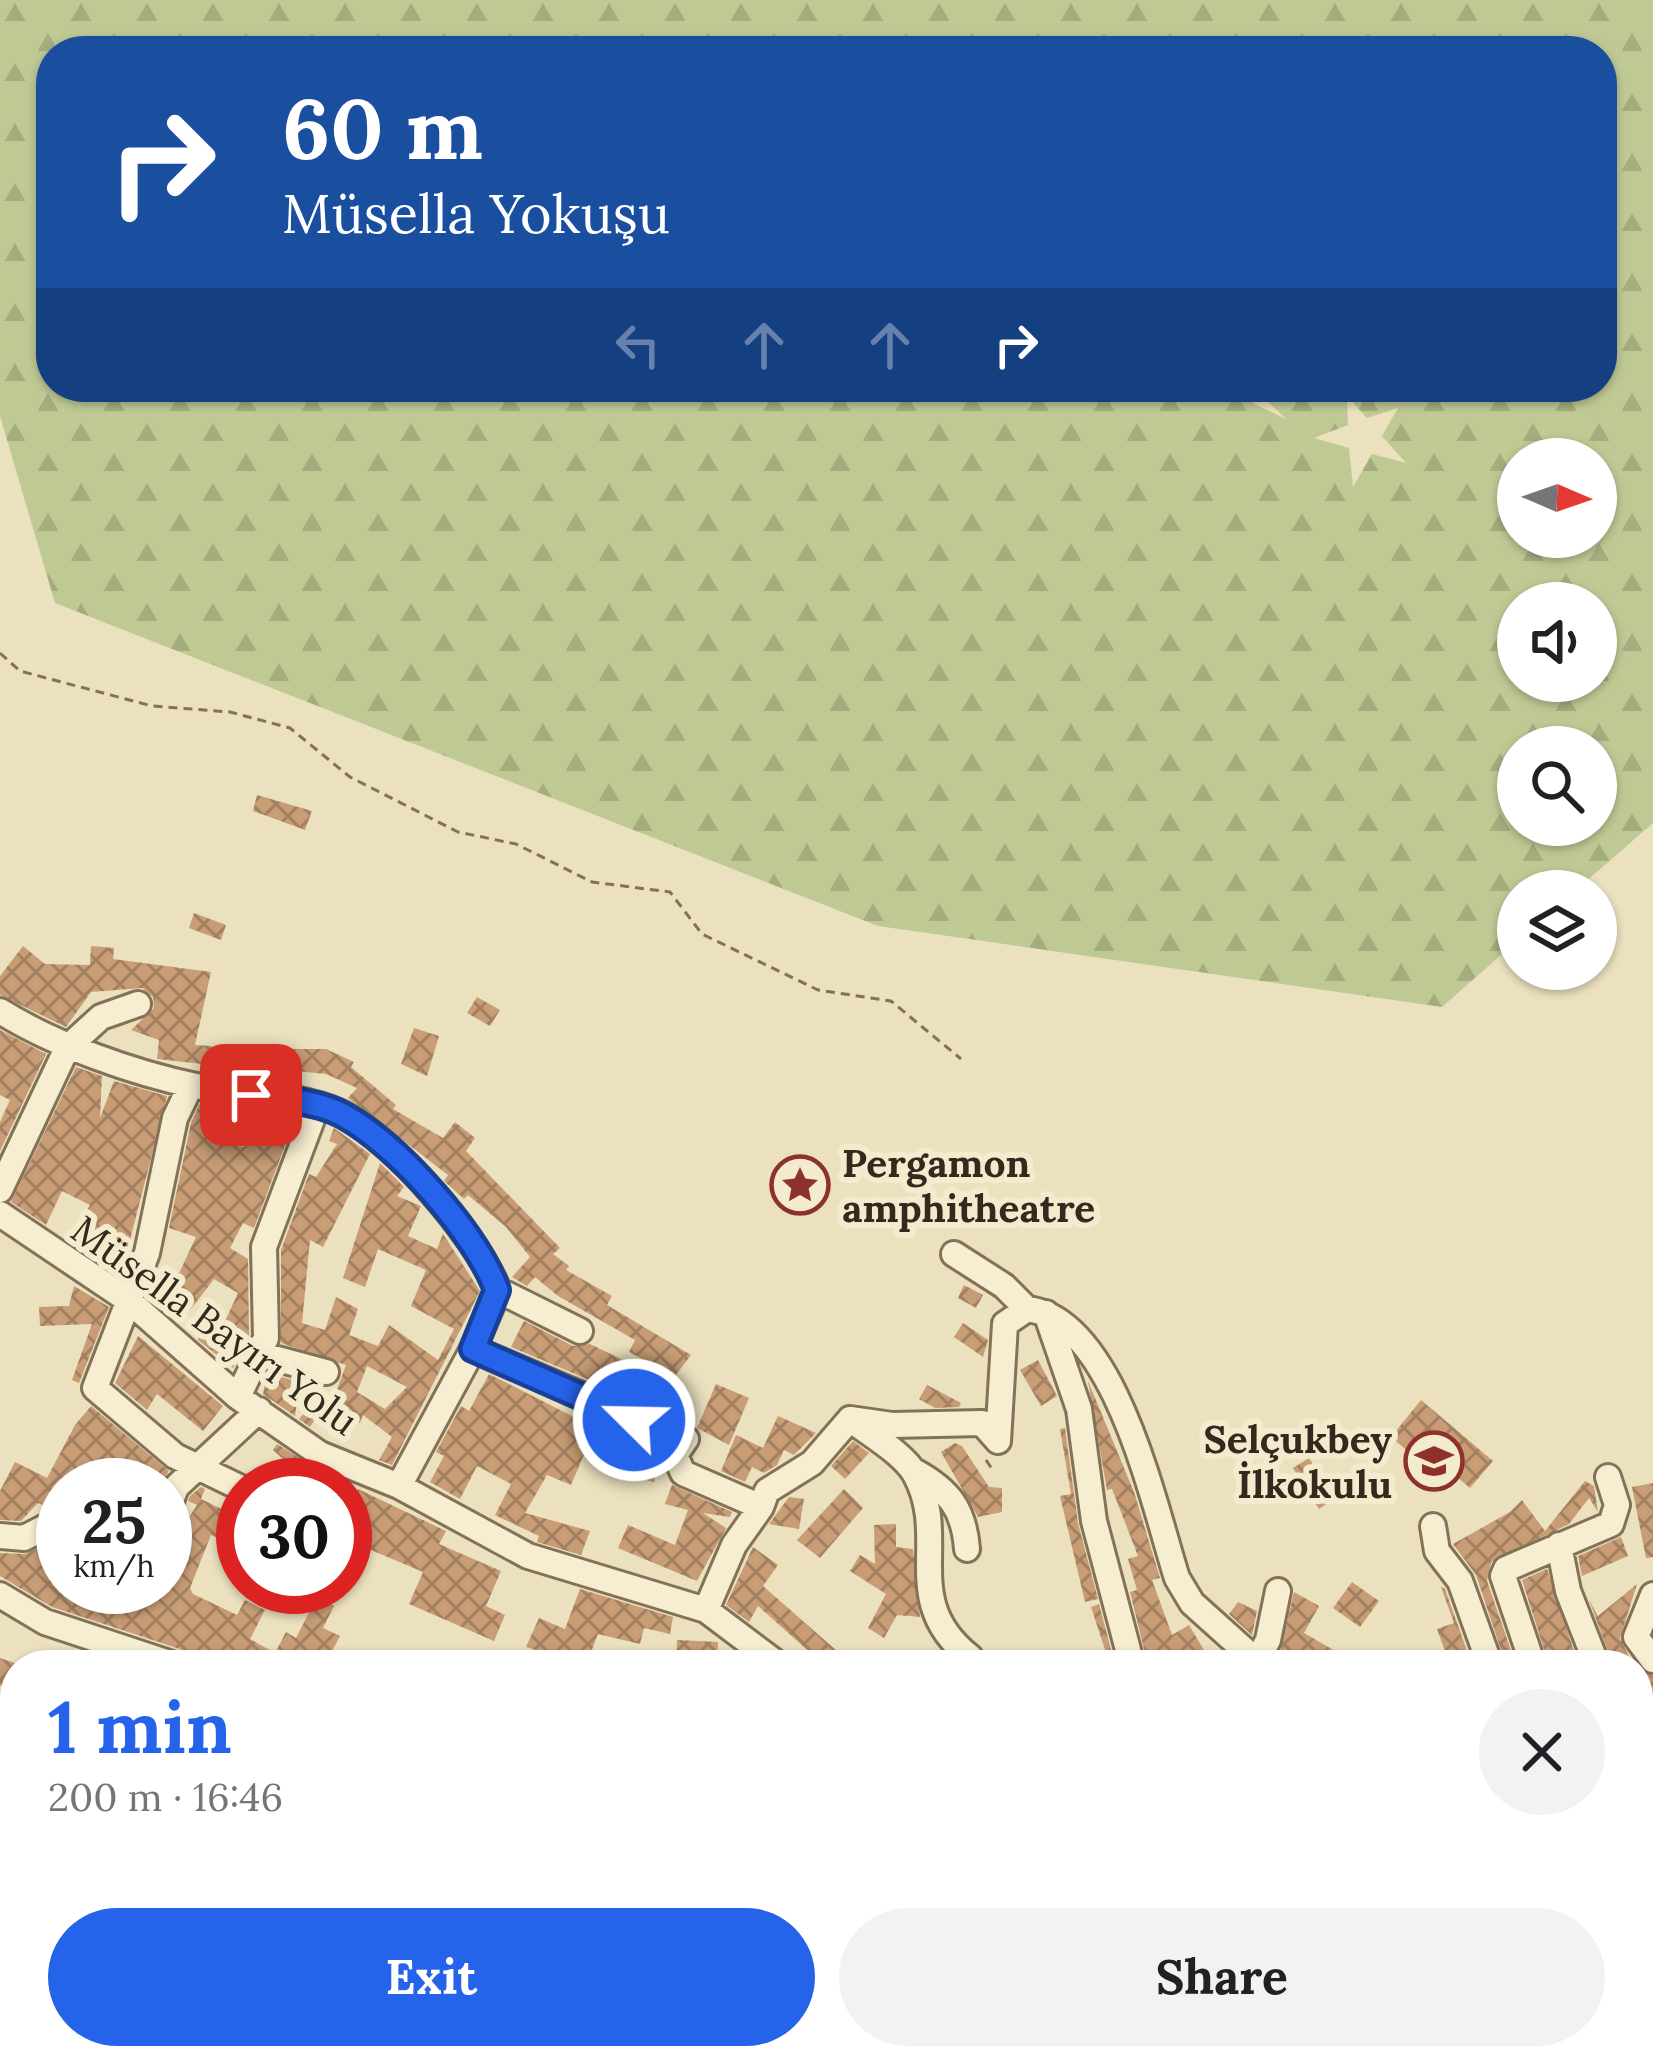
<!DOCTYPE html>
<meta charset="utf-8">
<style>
body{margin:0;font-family:Lora,serif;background:#f2f2f2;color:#202124;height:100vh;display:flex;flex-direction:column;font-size:45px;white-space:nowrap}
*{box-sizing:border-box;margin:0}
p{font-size:39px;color:#757577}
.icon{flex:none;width:66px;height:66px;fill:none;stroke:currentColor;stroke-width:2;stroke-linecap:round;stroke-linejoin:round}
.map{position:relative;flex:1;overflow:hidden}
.panel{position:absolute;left:0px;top:1650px;width:1653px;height:420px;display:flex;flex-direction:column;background:#fff;border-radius:48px 48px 0 0;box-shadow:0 3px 9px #0004}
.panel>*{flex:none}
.hud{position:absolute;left:36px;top:36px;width:1581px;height:366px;border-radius:48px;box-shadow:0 3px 9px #0004;background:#1a4fa0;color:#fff;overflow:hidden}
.needle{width:78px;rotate:92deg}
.controls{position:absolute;left:1497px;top:438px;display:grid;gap:24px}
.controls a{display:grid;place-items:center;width:120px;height:120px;border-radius:50%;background:#fff;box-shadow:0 3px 9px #0004;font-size:60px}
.speed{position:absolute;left:36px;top:1458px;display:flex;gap:24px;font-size:60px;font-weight:700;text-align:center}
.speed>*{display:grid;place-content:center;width:156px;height:156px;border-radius:50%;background:#fff;box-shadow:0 3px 9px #0004;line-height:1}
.speed small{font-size:30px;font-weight:400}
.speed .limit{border:18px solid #d22;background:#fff;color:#111}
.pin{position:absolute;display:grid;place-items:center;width:102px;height:102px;color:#fff;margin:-51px;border-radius:24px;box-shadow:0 6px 18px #0006}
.me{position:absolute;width:132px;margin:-66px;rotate:293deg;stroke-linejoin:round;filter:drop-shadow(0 0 9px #0008)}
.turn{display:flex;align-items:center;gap:42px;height:252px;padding:0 48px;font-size:54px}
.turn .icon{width:156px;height:156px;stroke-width:2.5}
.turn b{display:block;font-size:84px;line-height:102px}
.lanes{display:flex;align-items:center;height:114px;padding:0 48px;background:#0003;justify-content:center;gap:60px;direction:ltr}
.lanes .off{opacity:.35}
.round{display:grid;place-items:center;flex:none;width:126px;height:126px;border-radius:63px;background:#f2f2f2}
.overview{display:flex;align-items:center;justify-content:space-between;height:204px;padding:0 48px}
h1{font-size:72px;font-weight:800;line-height:90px;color:#2563eb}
.button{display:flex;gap:24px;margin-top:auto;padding:24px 48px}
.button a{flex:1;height:138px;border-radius:72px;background:#2563eb;color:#fff;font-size:48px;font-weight:800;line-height:138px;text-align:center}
.button a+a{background:#f2f2f2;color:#202124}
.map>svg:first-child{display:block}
.forest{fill:url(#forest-firs);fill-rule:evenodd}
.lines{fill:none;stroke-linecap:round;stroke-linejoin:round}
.river{stroke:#a2bdb7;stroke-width:33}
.building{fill:url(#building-cross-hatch);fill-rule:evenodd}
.minor-casing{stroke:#837258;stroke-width:30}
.major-casing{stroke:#51402d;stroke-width:36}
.path{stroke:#837258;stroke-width:3;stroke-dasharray:9 6;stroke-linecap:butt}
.minor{stroke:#f7eed2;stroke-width:24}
.major{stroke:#eed898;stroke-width:30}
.route-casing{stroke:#184099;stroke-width:30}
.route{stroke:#2563eb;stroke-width:21}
.labels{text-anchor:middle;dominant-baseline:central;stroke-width:12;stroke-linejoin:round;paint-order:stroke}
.poi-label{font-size:39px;font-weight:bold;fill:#33291c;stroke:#f3ebce;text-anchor:start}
.street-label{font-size:39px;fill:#33291c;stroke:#f3ebce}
</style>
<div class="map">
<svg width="1653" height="2070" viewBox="0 0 1653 2070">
<defs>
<pattern id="forest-firs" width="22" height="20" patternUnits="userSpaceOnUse" patternTransform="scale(3)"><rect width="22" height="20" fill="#bfc994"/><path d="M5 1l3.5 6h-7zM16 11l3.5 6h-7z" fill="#a5ad7f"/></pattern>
<pattern id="building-cross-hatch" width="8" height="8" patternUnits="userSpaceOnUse" patternTransform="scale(3)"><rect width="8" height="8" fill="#c89d76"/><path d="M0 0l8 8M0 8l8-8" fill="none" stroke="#a38060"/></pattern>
</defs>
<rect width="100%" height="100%" fill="#ebe1bf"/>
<!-- forest -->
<path class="forest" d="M0 0H1653V823L1575 891H1518V940L1442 1007 878 926 55 603 0 416ZM51 51H1602V387H1253L1286 419 1255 404 1236 387H51ZM1347 396 1367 418 1398 408 1382 436 1406 463 1372 454 1353 487 1349 448 1314 438 1348 425ZM1518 459H1596V537H1518ZM1518 603H1596V681H1518ZM1518 747H1596V825H1518Z"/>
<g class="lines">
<!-- river -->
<path class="river" d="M1638 1837 1653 1839
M1150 2070 1168 2055"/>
</g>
<!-- building -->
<path class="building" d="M257 795 312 811 305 830 253 811Z
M194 913 226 925 221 940 189 928Z
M23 946 45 964 90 965 91 946 114 948 113 959 211 972 195 1045 212 1046 211 1065 157 1059 159 1040 131 1030 154 1008 153 997 142 988 91 992 66 1027 0 995V976Z
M477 997 500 1010 490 1026 467 1013Z
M414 1028 439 1036 427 1076 401 1064Z
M0 1030 46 1054 0 1151V1122L10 1100 0 1095Z
M273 1049H326L354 1062 351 1067 396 1105 393 1109 443 1138 455 1122 475 1138 466 1151 560 1248 553 1254 569 1266 566 1270 612 1296 607 1305 691 1355 675 1376 629 1352 635 1340 558 1296 535 1277 527 1286 512 1277 530 1257 506 1227 468 1195 464 1199 444 1181 448 1175 348 1098 357 1088 326 1074 286 1070 267 1078 245 1076V1052Z
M76 1067 102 1076 100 1118 114 1081 167 1096 121 1275 70 1241 90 1205 62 1191 46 1225 11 1202Z
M200 1103 223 1107 216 1143 244 1147 252 1110 296 1116 254 1228 243 1223 230 1248 248 1259 249 1334 233 1368 198 1340 207 1323 221 1330 238 1293 214 1279 188 1313 166 1301 196 1237 169 1228 191 1123Z
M334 1128 370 1154 323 1247 310 1240 302 1323 325 1330 336 1297 358 1309 349 1335 378 1346 389 1325 438 1360 454 1329 411 1306 426 1270 378 1249 365 1287 343 1278 380 1163 404 1187 397 1196 421 1206 408 1236 437 1249 443 1234 480 1291 392 1465 379 1460 392 1437 363 1415 360 1423 329 1411 346 1365 281 1343V1250L309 1174 316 1177 337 1144 329 1141ZM367 1366 407 1387 385 1409 357 1392Z
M964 1285 983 1295 976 1308 958 1298Z
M74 1286 109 1307 79 1383 72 1380 92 1324 40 1326 39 1307 69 1306Z
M524 1321 573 1346 590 1344 625 1361 611 1389 511 1347Z
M963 1323 988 1340 983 1357 954 1337Z
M138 1336 223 1406 203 1431 157 1394 147 1410 115 1383Z
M1038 1360 1057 1396 1041 1406 1020 1370Z
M267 1373 300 1382 295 1416 263 1394Z
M489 1374 574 1417 577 1411 622 1430 620 1435 661 1446 654 1482 618 1473 624 1450 592 1436 571 1485 547 1475 525 1513 590 1531 581 1555 537 1542 539 1536 495 1515 511 1484 477 1466 460 1499 430 1482 444 1456 436 1452 461 1406 469 1411Z
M1088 1381 1134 1492 1160 1578 1152 1580 1172 1635 1189 1625 1210 1660 1221 1651 1236 1665H1148L1130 1592 1137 1590 1128 1559 1138 1556 1112 1489 1107 1490Z
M716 1384 749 1398 729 1445 697 1428Z
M927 1385 961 1403 959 1407 935 1408 919 1399Z
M317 1399 325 1405 310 1427 299 1419Z
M1421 1400 1493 1461 1470 1488 1424 1449 1416 1458 1391 1437Z
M91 1406 169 1471 159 1485H63L61 1502 48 1507 38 1503 21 1521 0 1520V1491L15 1462 47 1478 75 1425Z
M778 1416 816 1433 794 1455 784 1450 777 1465 764 1473 752 1467 745 1482 721 1471 736 1435 763 1448Z
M1065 1428 1078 1523 1098 1599 1085 1602 1060 1496 1071 1494 1060 1429Z
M853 1441 869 1453 845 1479 831 1466Z
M955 1443 962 1446 989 1487 1002 1488V1512L978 1517 941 1452Z
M277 1444 322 1472 313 1485H281L293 1468 273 1450Z
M1309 1458 1335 1498 1319 1509 1293 1468Z
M1585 1481 1594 1486 1598 1512 1589 1498 1569 1524 1491 1562 1487 1581 1516 1665H1506L1476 1575 1453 1544 1510 1512 1522 1500 1545 1531Z
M1653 1483V1557L1646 1558 1632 1487Z
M672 1485 732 1512 730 1517 703 1513 726 1528 697 1581 618 1548 628 1525 675 1545 688 1510 665 1504Z
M201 1487 205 1489 201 1499 230 1513 218 1538 211 1535 190 1588 193 1594 237 1615 245 1600 265 1610 250 1639 275 1653 286 1632 296 1638 317 1597 334 1606 323 1628 340 1636 331 1653 355 1665H191L180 1649 52 1607 0 1576V1553L24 1554 49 1544 63 1551 55 1577 63 1587H165V1533L180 1531 197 1505 188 1501 190 1496Z
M358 1489 446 1531 439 1544 501 1571 486 1606 505 1615 494 1641 409 1604 423 1572 345 1539Z
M844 1489 863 1508 820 1558 797 1540Z
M789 1497 804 1499 799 1529 769 1524Z
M896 1524V1547L913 1549 920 1617 897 1615 884 1638 868 1628 886 1594 850 1571 860 1555 875 1564 874 1525Z
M1621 1537 1628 1556 1582 1576 1578 1556Z
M753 1547 778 1565 763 1586 853 1665H824L758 1606 749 1622 726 1605Z
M1547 1569 1576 1657 1563 1665H1549L1522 1580Z
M1352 1582 1379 1601 1360 1627 1333 1608Z
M1637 1584 1620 1638 1633 1665H1613L1589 1600 1598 1616Z
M1441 1587 1445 1589 1472 1665H1450L1437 1629 1454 1623Z
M580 1589 673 1617 670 1634 644 1628 640 1644 598 1634 586 1665 526 1647 539 1618 565 1629Z
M1294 1592 1319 1606 1304 1633 1337 1652 1330 1665H1277Z
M1238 1602 1257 1611 1252 1635 1229 1614Z
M1099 1604 1115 1665H1110L1091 1607Z
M677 1640 718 1642 717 1665H676Z
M0 1658 15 1663V1689L0 1685Z
M1638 1667 1653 1676V1696L1638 1692Z
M0 1741 15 1743 11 1863 0 1859Z
M0 1902 15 1903V1966L5 2007 0 2006Z
M46 2055H78L75 2070H43Z
M161 2055H238L246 2070 191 2068V2063L189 2070H155Z
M282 2055H343L337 2070H291Z
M380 2055H405L400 2070H375Z
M456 2055H728L748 2070H518L488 2059 485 2070H451Z
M802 2055H876V2070H829L810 2065Z
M1595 2055H1633L1636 2070H1599Z"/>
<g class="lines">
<defs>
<path id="minor" d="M0 1011C54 1045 134 1073 196 1086 242 1095 298 1093 341 1113 392 1138 477 1237 498 1290L580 1331
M191 1085 175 1118 147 1253 95 1388 175 1456 243 1489
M0 1190 67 1048 101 1017 138 1004
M0 1214 128 1300 238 1397 320 1454 399 1486 528 1556 706 1610 779 1665
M954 1254 1004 1286 1027 1309
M1046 1313 1079 1409 1094 1521 1132 1665
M473 1349 686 1439 675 1455 683 1473 761 1507 734 1545 706 1610
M259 1354 326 1372
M238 1397 266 1338 264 1247 317 1106
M850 1419 892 1425 982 1423 998 1441 1005 1324 1027 1309C1115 1319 1154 1506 1177 1578L1192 1603 1261 1665
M914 1471C949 1490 964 1509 967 1549
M399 1486 473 1349 498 1290
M761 1507 767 1491 812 1463 850 1419C869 1434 903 1453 915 1474 951 1540 898 1600 970 1657
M165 1517 176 1487 259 1410
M1433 1526 1437 1551 1460 1581 1490 1665
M0 1536 24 1538 63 1518
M1559 1545 1568 1591 1597 1665
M0 1595 45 1622 175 1665
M1653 1595 1636 1637 1653 1660
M1257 1661 1268 1640 1278 1591
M1533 1665 1503 1576 1506 1569 1611 1524 1617 1505 1608 1477
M1638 1708 1653 1714
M0 1724 10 1727
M1638 1752 1648 1751 1653 1733
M0 2024 15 2022
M254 2055 275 2070
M755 2055 795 2070
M909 2055 919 2070
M353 2070 361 2057"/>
<path id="major" d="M1638 1786 1653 1788
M1033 2070 1046 2055"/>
</defs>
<!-- minor casing -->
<use href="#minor" class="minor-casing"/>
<!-- major casing -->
<use href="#major" class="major-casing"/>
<!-- path -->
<path class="path" d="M0 653 20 671 152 706 230 712 290 728 350 777 458 832 516 844 592 882 670 892 702 934 818 990 891 1001 961 1059
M986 1460 994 1472"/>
<!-- minor -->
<use href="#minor" class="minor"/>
<!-- major -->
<use href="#major" class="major"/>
</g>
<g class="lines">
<defs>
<path id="route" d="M251 1095C281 1099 317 1101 343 1115 398 1145 475 1232 497 1290L473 1349 634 1420"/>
</defs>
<!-- route casing -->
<use href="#route" class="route-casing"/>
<!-- route -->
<use href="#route" class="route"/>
</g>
<!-- icons -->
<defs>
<symbol id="sight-ring" viewBox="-11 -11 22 22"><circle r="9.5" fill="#f3ebce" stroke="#8f312b" stroke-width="1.5"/><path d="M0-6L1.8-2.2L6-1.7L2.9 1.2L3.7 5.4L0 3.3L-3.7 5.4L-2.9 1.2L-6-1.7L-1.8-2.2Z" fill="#8f312b"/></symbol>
<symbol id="school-ring" viewBox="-11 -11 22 22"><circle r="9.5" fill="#f3ebce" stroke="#8f312b" stroke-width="1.5"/><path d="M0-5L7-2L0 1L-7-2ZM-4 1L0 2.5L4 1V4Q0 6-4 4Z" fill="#8f312b"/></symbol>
</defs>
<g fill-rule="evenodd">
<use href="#sight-ring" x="767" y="1152" width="66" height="66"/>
<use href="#school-ring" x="1401" y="1428" width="66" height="66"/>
</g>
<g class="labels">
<!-- poi labels -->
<g class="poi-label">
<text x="842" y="1163">Pergamon<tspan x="842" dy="45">amphitheatre</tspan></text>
<text x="1392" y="1439" text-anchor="end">Selçukbey<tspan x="1392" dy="45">İlkokulu</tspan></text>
</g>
<!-- street labels -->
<g class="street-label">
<text transform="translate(215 1325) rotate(36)">Müsella Bayırı Yolu</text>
</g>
</g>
</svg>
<div class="controls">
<a><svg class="needle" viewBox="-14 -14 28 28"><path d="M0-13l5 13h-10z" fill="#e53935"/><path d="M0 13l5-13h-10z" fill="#757577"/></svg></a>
<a><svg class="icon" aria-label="sound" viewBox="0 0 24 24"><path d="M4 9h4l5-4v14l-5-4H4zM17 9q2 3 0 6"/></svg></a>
<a><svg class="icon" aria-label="search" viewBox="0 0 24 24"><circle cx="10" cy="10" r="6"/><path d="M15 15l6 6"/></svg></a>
<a><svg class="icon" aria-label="layers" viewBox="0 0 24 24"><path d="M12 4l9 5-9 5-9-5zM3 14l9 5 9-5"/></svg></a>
</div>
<div class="speed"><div>25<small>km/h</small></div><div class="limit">30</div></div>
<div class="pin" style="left:251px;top:1095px;background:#d93025"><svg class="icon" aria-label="arrive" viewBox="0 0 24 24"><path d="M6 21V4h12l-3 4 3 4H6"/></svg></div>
<svg class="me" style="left:634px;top:1420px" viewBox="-20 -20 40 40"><circle r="17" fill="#2563eb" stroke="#fff" stroke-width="3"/><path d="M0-11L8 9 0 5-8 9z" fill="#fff"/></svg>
<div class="hud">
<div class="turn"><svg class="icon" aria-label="right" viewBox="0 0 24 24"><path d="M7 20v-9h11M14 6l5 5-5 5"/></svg><div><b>60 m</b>Müsella Yokuşu</div></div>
<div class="lanes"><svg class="icon off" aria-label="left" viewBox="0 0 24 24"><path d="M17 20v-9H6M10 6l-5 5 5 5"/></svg><svg class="icon off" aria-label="ahead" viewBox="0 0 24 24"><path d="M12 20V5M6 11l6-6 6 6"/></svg><svg class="icon off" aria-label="ahead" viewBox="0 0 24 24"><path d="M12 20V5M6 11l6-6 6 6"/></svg><svg class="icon" aria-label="right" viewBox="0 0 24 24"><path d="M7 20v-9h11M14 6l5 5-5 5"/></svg></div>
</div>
<section class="panel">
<div class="overview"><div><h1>1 min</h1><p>200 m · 16:46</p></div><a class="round"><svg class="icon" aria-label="close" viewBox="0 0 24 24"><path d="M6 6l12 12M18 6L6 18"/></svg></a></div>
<div class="button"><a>Exit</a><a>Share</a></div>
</section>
</div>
